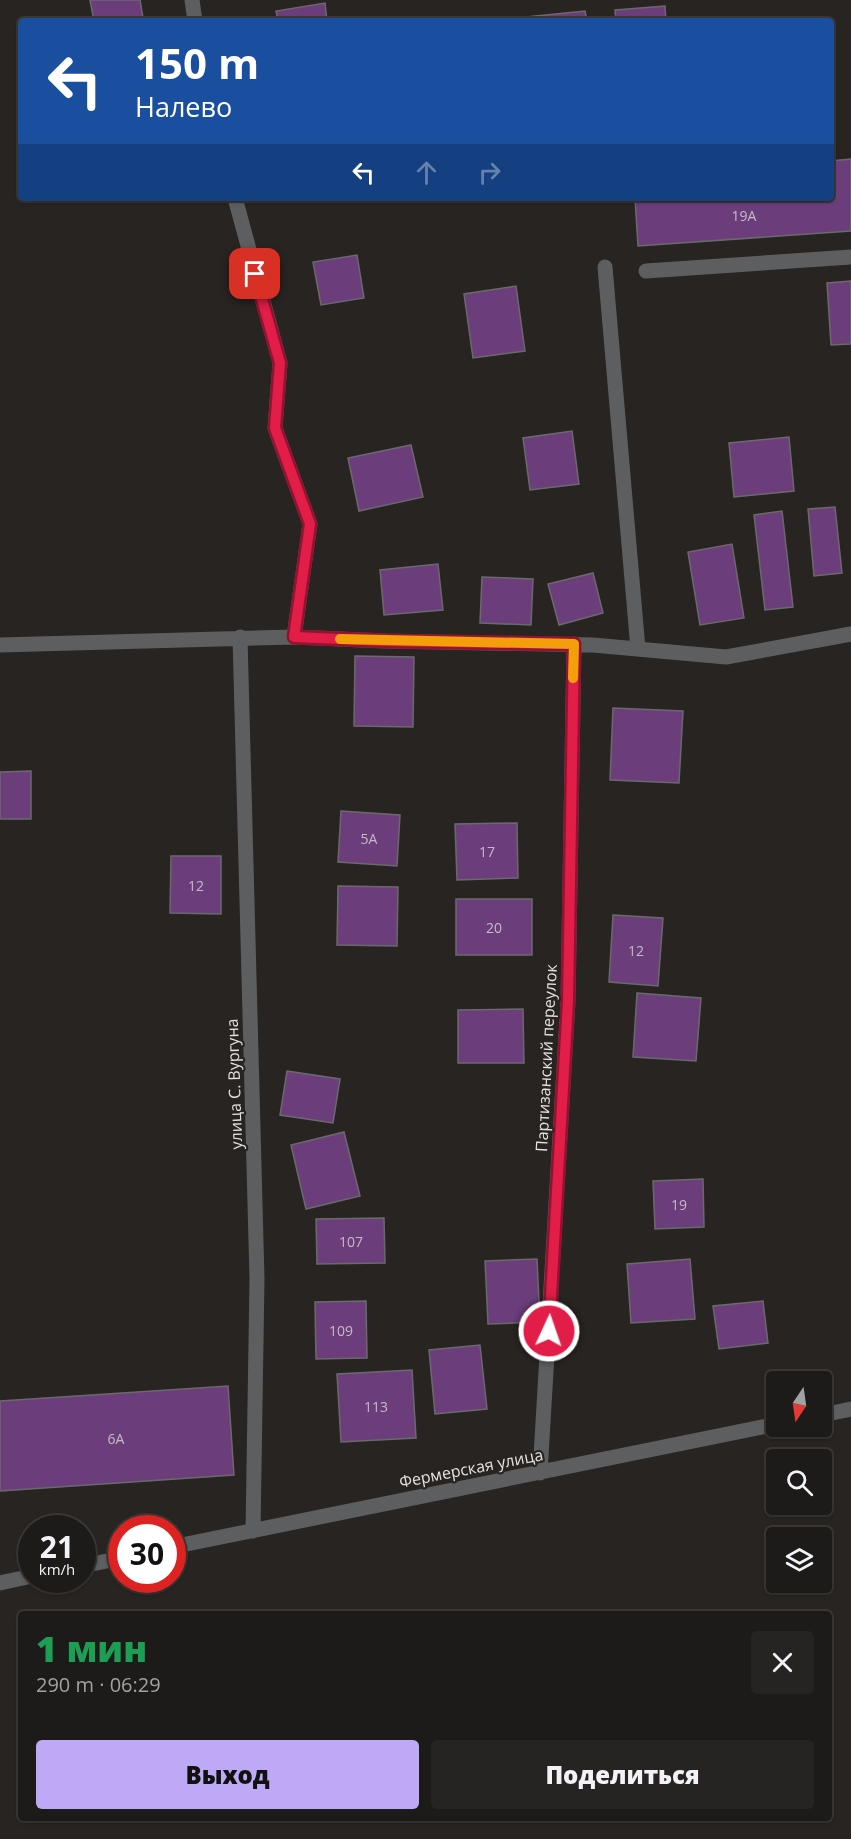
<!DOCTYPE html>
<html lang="ru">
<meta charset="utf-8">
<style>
body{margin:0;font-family:"Open Sans",sans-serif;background:#252422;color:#f1f3f6;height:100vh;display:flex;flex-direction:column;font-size:22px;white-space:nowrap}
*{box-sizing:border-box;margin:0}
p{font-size:20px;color:#a0a1a2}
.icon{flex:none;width:33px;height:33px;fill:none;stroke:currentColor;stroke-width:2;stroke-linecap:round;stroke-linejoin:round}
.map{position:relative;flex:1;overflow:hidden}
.side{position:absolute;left:18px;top:1611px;width:814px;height:210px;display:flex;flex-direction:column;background:#1d1b19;border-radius:6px;box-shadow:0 2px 4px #0004,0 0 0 2px #3b3938}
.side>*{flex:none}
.banner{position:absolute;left:18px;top:18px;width:816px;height:183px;border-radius:6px;box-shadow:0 2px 4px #0004,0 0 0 2px #3b3938;background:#1a4fa0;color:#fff;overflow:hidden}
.needle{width:39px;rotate:193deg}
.fabs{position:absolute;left:766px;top:1371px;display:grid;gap:12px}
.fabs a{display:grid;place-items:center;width:66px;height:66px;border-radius:6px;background:#1d1b19;box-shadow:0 2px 4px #0004,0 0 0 2px #3b3938;font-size:30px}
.speed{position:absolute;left:18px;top:1515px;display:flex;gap:12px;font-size:30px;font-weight:700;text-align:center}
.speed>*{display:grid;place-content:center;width:78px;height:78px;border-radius:50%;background:#1d1b19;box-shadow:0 2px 4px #0004,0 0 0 2px #3b3938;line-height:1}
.speed small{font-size:15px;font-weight:400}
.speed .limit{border:9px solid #d22;background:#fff;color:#111}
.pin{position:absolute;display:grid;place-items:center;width:51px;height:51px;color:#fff;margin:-26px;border-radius:12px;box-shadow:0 3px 9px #0006}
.me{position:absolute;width:66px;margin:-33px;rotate:3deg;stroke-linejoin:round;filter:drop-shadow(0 0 4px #0008)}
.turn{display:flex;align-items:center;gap:21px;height:126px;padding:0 18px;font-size:27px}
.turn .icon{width:78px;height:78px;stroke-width:2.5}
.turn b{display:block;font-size:42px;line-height:51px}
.lanes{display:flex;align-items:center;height:57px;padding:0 18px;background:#0003;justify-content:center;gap:30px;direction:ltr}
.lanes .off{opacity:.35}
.round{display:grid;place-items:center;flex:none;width:63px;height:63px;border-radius:6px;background:#252422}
.summary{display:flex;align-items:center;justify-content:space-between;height:102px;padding:0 18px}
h1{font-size:36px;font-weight:800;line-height:45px;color:#1e9e55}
.button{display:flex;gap:12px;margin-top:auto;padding:12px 18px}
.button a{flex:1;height:69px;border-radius:6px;background:#bda9f5;color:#111;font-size:24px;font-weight:800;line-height:69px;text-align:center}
.button a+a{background:#252422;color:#f1f3f6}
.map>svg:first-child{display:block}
.building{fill:#6b3e7b;stroke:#6c696d;stroke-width:1.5}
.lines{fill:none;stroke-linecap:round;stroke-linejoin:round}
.minor{stroke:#5d5e60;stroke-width:15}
.route-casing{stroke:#92132f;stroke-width:15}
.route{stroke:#e11d48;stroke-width:10}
.slow{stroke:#f59e0b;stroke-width:10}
.labels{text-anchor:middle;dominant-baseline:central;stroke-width:4.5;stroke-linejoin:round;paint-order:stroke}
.number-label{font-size:14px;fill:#c6b9c7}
.street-label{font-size:16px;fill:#e4e2e0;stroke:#272421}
</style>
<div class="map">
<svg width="851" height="1839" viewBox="0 0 851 1839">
<rect width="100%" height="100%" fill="#272421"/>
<!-- building -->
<path class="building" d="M90 0H140L143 18 126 21H94Z
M325 3 327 21H278L276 11Z
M665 6 666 21H616L615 10Z
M585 11 587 21H526V17Z
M851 159V231L638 246 635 198H831V161Z
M357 255 364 298 321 305 313 262Z
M851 281V344L831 345 827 283Z
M516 286 525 351 473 358 464 294Z
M572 431 579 484 530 490 523 438Z
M789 437 794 491 734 497 729 443Z
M411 445 423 497 359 511 348 458Z
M835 507 842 573 814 576 808 509Z
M782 511 793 607 765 610 754 515Z
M732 544 744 618 700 625 688 552Z
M438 564 443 610 384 615 380 570Z
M593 573 603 613 559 625 548 584Z
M482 577 533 579 531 625 480 623Z
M355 656 414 657 413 727 354 726Z
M613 708 683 711 679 783 610 780Z
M31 771V819H0V772Z
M341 811 400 815 397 866 338 862Z
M517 823 518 878 457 880 455 824Z
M171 856H221V914L170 913Z
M338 886 398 887 397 946 337 945Z
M456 899H532V955H456Z
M613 915 663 918 658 986 609 982Z
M637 993 701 998 696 1061 633 1057Z
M523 1009 524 1063H458V1010Z
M287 1071 340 1079 333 1123 280 1115Z
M344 1132 360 1196 306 1209 291 1145Z
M703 1179 704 1227 655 1229 653 1181Z
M384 1218 385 1263 317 1264 316 1219Z
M537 1259 540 1322 488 1324 485 1261Z
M690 1259 695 1319 631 1323 627 1264Z
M366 1301 367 1358 316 1359 315 1302Z
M763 1301 768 1343 719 1349 713 1306Z
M480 1345 487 1409 435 1414 429 1350Z
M412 1370 416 1438 341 1442 337 1374Z
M228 1386 234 1475 0 1491V1401Z"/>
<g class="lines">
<!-- minor -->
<path class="minor" d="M192 0 195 21
M235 198 280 363 275 428 310 524 294 637
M605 267 638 649
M646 271 851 257
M240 637 257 1279 253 1531
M0 645 294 637 386 641 593 645 726 657 851 634
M822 1415 851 1409
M540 1473 568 1001 574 644
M172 1547 777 1424
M82 1566 122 1558
M0 1583 32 1576"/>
</g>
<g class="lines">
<defs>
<path id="route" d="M255 274 280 363 275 428 310 524 294 637 386 641 574 644 568 1001 549 1331"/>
</defs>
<!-- route casing -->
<use href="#route" class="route-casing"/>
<!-- route -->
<use href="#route" class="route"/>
<!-- slow -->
<path class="slow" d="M340 639 574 644 573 678"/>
</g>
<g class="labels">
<!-- number labels -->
<g class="number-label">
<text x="744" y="215">19А</text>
<text x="369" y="838">5А</text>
<text x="487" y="851">17</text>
<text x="196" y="885">12</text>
<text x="494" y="927">20</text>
<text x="636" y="950">12</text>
<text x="679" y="1204">19</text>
<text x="351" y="1241">107</text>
<text x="341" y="1330">109</text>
<text x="376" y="1406">113</text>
<text x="116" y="1438">6А</text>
</g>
<!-- street labels -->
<g class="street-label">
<text transform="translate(546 1058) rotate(-87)">Партизанский переулок</text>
<text transform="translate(234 1084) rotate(-92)">улица С. Вургуна</text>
<text transform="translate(471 1468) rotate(-11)">Фермерская улица</text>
</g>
</g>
</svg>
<div class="fabs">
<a><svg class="needle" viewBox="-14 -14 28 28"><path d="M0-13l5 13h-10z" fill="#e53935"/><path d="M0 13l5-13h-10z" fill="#a0a1a2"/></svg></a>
<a><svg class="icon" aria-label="search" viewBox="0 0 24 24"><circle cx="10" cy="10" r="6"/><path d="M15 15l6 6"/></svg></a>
<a><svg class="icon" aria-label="layers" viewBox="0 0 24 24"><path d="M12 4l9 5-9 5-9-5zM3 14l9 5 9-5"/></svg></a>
</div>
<div class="speed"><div>21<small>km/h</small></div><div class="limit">30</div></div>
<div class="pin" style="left:255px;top:274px;background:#d93025"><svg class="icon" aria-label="arrive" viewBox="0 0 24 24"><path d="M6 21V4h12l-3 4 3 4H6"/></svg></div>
<svg class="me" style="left:549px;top:1331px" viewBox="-20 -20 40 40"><circle r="17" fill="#e11d48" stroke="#fff" stroke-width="3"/><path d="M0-11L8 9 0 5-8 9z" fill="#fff"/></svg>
<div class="banner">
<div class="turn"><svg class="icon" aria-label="left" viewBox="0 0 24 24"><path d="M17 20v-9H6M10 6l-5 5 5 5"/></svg><div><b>150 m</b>Налево</div></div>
<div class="lanes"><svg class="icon" aria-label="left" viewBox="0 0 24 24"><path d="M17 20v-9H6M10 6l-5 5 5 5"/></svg><svg class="icon off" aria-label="ahead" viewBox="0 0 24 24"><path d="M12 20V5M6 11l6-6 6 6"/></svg><svg class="icon off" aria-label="right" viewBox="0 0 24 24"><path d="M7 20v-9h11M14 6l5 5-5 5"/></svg></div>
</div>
<section class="side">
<div class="summary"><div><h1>1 мин</h1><p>290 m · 06:29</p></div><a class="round"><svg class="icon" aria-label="close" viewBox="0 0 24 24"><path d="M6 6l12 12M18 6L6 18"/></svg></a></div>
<div class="button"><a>Выход</a><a>Поделиться</a></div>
</section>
</div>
